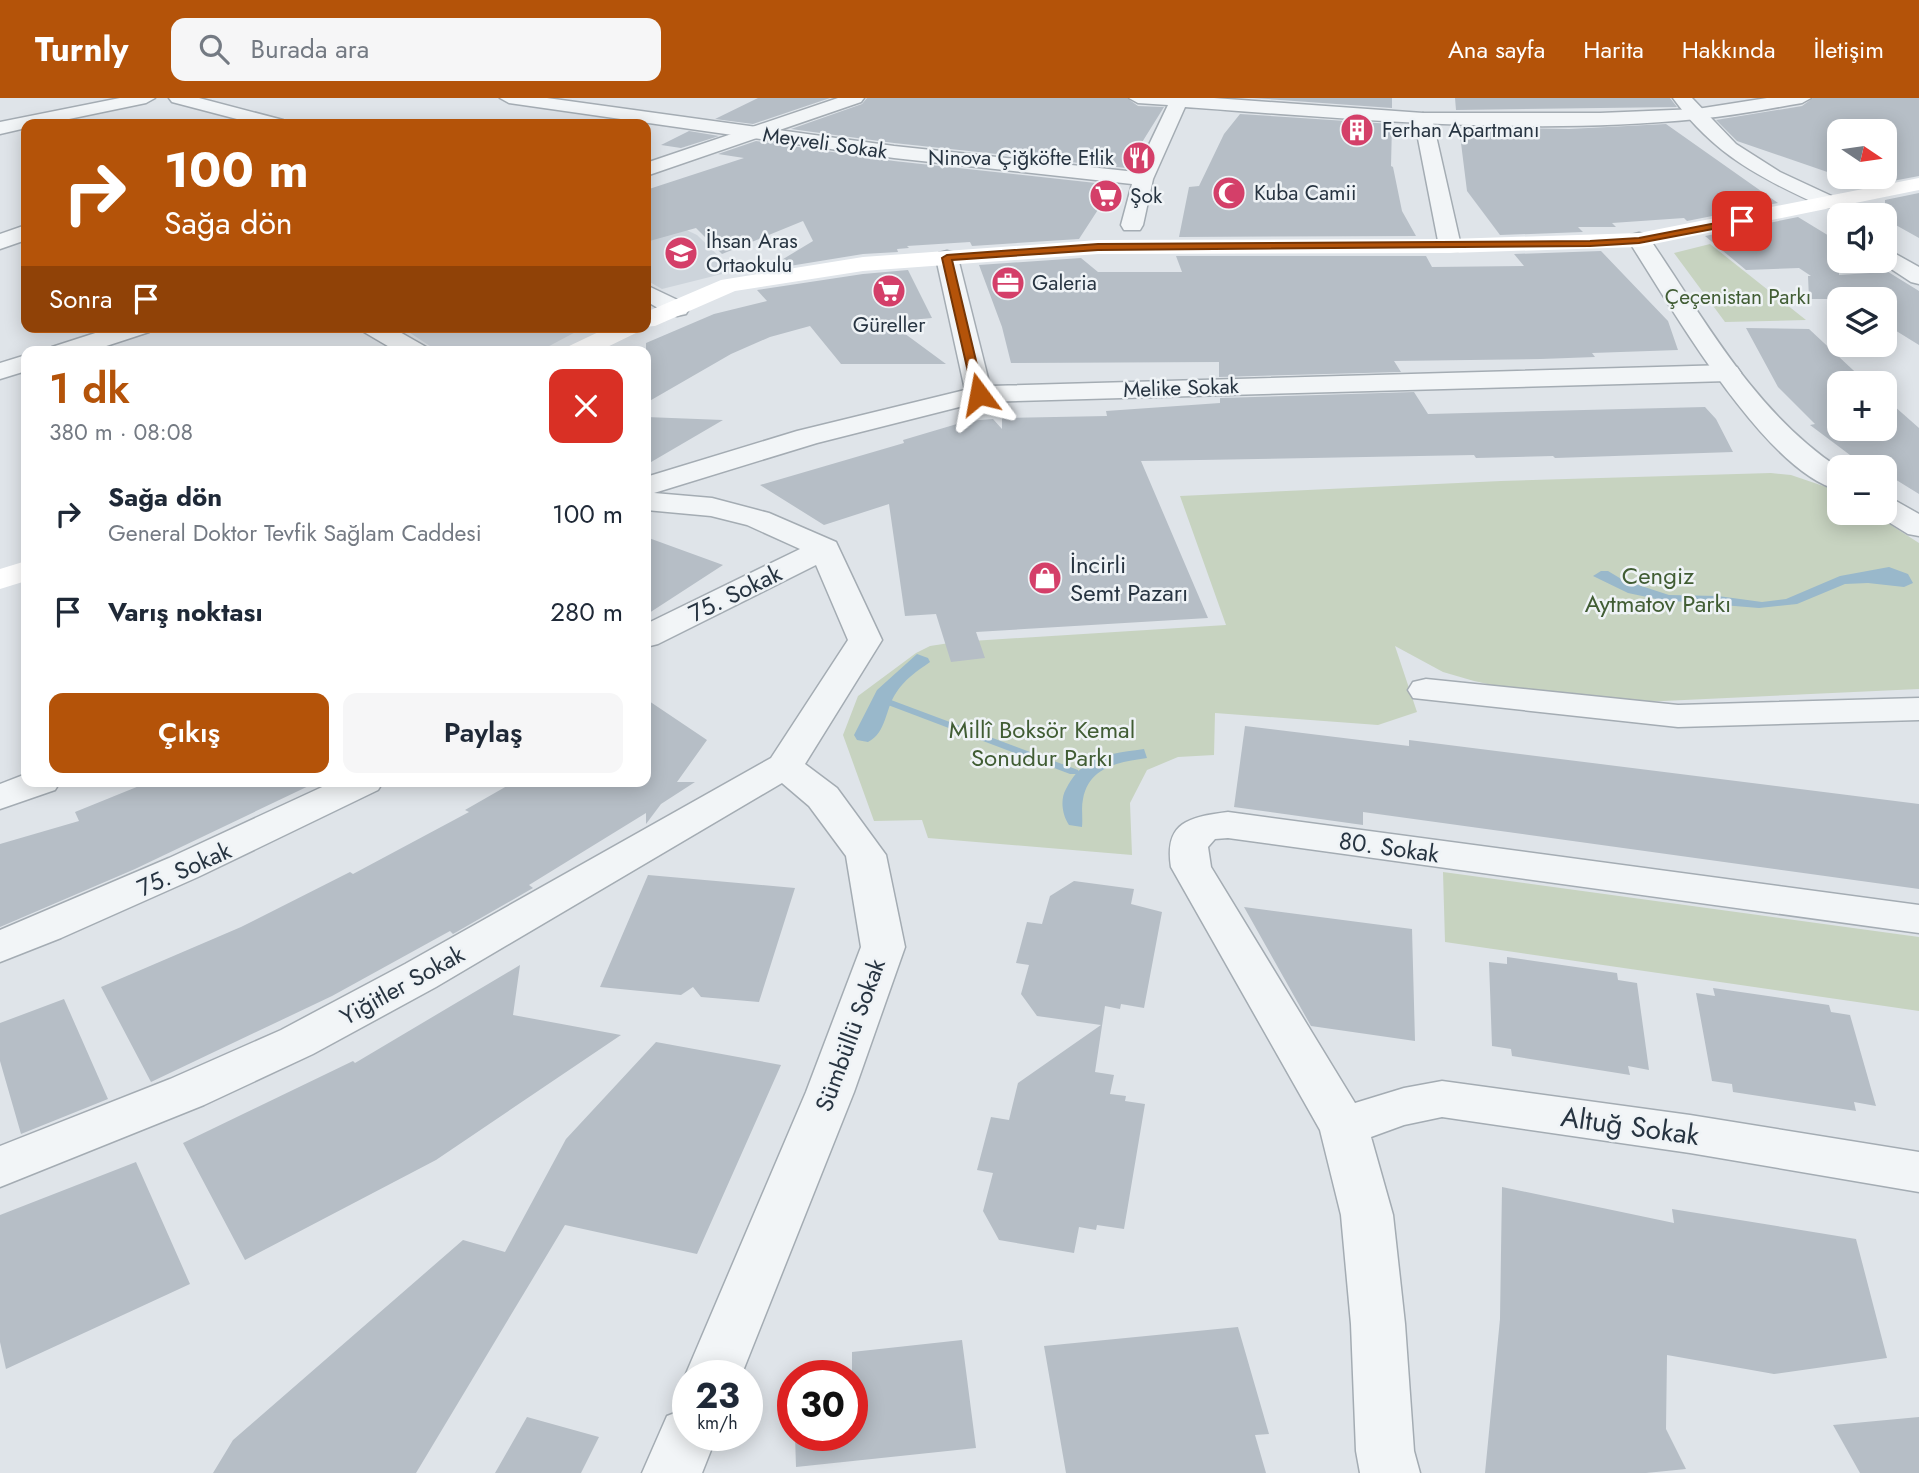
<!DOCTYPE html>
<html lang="tr">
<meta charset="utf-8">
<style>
body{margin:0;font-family:Jost,sans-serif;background:#f6f6f7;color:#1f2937;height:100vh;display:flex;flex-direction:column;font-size:26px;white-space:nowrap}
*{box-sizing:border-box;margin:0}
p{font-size:23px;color:#747a83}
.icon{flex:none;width:38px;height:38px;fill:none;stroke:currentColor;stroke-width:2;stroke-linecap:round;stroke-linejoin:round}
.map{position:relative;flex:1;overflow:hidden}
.details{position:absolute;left:21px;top:248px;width:630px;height:441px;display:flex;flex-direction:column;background:#fff;border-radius:14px;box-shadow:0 4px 18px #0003}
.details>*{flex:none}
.banner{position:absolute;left:21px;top:21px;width:630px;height:214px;border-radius:14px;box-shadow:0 4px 18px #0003;background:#b45309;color:#fff;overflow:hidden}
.needle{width:46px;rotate:103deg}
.controls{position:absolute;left:1827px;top:21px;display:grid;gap:14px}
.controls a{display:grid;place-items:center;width:70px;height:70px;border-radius:14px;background:#fff;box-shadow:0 4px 18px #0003;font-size:35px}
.speed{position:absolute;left:672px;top:1262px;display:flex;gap:14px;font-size:35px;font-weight:700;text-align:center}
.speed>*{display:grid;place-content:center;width:91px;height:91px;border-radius:50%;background:#fff;box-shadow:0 4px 18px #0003;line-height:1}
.speed small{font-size:18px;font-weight:400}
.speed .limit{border:10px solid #d22;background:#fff;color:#111}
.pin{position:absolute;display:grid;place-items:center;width:60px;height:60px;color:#fff;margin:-30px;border-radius:14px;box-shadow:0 4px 10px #0006}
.me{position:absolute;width:77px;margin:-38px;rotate:347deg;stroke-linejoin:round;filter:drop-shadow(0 0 5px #0008)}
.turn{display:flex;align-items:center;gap:24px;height:147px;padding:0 28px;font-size:32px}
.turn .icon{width:91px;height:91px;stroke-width:2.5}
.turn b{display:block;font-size:49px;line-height:60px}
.then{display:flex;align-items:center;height:66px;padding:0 28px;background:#0003;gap:14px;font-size:26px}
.round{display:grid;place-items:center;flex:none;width:74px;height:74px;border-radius:14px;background:#f6f6f7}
.head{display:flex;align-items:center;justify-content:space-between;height:119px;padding:0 28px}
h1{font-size:42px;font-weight:600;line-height:52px;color:#b45309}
.primary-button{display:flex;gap:14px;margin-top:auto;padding:14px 28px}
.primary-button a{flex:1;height:80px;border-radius:14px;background:#b45309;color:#fff;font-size:28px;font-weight:600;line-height:80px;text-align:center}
.primary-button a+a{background:#f6f6f7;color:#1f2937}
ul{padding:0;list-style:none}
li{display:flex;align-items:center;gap:21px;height:98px;padding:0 28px}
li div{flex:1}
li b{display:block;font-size:26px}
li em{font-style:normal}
header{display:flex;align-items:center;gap:42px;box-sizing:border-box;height:98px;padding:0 35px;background:#b45309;color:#fff}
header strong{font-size:33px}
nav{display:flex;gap:38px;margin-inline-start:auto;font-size:24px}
.search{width:490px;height:63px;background:#f6f6f7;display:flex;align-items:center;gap:18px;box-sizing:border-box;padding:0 24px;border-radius:14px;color:#747a83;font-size:26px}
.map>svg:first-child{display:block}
.built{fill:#cdd4db}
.green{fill:#c7d3c0}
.water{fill:#99b8cb}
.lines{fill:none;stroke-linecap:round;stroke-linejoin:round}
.stream{fill:#99b8cb;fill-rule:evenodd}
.building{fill:#b6bec6}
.minor-casing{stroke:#a4acb3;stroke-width:3}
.tertiary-casing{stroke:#a4acb3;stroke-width:3}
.minor{fill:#f2f5f7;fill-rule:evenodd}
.tertiary{fill:#f2f5f7;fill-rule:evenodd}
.secondary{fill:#fff;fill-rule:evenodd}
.route{fill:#b45309;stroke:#753606;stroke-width:2}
.labels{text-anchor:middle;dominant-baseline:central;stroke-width:5;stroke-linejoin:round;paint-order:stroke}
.far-poi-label{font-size:21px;fill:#273441;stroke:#eff3f6;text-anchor:start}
.far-street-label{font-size:21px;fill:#273441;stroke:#eff3f6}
.far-park-label{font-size:21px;fill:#415d34;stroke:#eff3f6}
.poi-label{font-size:24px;fill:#273441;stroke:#eff3f6;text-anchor:start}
.park-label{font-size:24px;fill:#415d34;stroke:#eff3f6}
.street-label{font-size:24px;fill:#273441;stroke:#eff3f6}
.near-street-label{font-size:28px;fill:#273441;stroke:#eff3f6}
</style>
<header>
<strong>Turnly</strong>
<div class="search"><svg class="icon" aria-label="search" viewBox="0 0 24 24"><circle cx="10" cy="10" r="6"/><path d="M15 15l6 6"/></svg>Burada ara</div>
<nav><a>Ana sayfa</a><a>Harita</a><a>Hakkında</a><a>İletişim</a></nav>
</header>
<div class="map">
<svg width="1919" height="1375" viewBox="0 0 1919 1375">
<rect width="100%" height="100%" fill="#dfe4e9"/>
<!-- built -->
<path class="built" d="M657 118 697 137 734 173 662 191 646 182V121Z
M401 229H585L538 254H439Z"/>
<!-- green -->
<path class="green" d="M1710 146 1806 222 1725 224 1674 155Z
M1771 375 1791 377 1838 393 1839 415H1872L1919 445V591L1642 604 1510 591 1474 583 1443 574 1395 548 1417 614 1378 627 1215 615 1214 657 1178 659 1147 672 1130 705 1132 757 928 740 922 722 874 723 843 637 858 598 916 555 930 548 956 544 1226 527 1180 398 1501 383Z
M1443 774 1919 839V913L1445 844Z"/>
<!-- water -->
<path class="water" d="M1889 469 1908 476 1913 485 1904 489 1868 485 1845 486 1797 506 1759 510 1661 502 1628 495 1593 478 1601 473H1608L1623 482 1669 497 1718 498 1762 504 1786 501 1840 478Z
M917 556 928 560 930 564C917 573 904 582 896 595 885 611 887 634 868 644L857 642 854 637 877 592Z
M1144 651 1147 660C1118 664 1089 669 1083 701 1081 710 1083 719 1082 729L1069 727C1062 717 1060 701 1066 691 1083 657 1109 656 1144 651Z"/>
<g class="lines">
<!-- stream -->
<path class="stream" d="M891 602 1078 672 1079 674 1078 676H1070L888 607 886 605 888 603Z"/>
</g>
<!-- building -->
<path class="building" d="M758 0H830L753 26 715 21Z
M867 0H1127L1138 8 1164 9 1126 70 894 45 791 31 862 6Z
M1253 0H1392V10Z
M1455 0H1670L1677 9 1456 12Z
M1813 0H1919V78L1866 88 1840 79H1885V33H1839V78L1737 43 1716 22 1802 8Z
M1240 16 1392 26 1391 68 1393 69 1402 113 1416 138 1179 139 1189 89 1199 88 1224 36Z
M1666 26 1778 105 1687 123 1684 120 1612 125 1616 129H1578L1583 134 1500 137 1467 93 1459 29 1569 31Z
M689 33 719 38 681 50 661 47Z
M756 43 894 63 1114 87 1079 141 972 148 970 144 907 148 909 150 897 151 898 154 863 156 765 172 813 143 803 123 722 156 696 130 646 144V92L744 60 718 56Z
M1919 95V140L1885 121V102Z
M1798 119 1839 144V177L1885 174V172L1919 193V247L1885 226V201H1809L1808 178H1811L1799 170 1746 172 1705 138Z
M1601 153 1668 223 1678 252 1592 255 1595 259 1541 261 1394 263 1401 274 1219 279V264L1011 265 1002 229 979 167 1081 160 1098 174H1182L1176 158H1426L1432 169 1524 168 1514 156Z
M908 172 932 220 889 224 946 266H841L810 228 770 239 731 256 646 305V245L714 216 767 203 757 192 863 176Z
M1746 230 1809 231 1867 285H1839V331H1885V300L1919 330V396L1885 375V369H1875L1864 362 1858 363 1810 327 1815 326 1778 289Z
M1414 294 1428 316 1705 309 1716 321 1733 354 1555 360 1553 358 1476 360 1474 357 1141 363 1208 520 976 534 985 560 951 564 936 516 905 518 889 406 824 427 760 387 904 345 903 342 967 323 993 321 1002 331V320L1107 318 1106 313 1220 305V300Z
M646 319 723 322 646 367Z
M646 439 723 467 646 517Z
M646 601 707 642 677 684H695L661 706 646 726V715L529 787 533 790 453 836 450 833 332 898 151 984 101 889 241 829 350 774 353 776 469 714 465 712 514 684H646Z
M1245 628 1409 648V642L1919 706V791L1363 714V727L1234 709Z
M149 684H317L135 771 0 829V746L79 723 75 714Z
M648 777 795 790 759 904 701 899 693 889 681 897 600 889Z
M1074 783 1134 791 1131 806 1162 814 1144 910 1121 906 1120 911 1105 908 1095 974 1114 977 1110 996 1126 998 1125 1003 1145 1006 1124 1131 1097 1127 1096 1132 1079 1129 1074 1155 999 1142 983 1113 993 1075 977 1072 991 1019 1009 1022 1018 985 1101 927 1037 918 1021 896 1029 867 1016 865 1027 824 1042 826 1050 798Z
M1244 809 1412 831 1415 943 1311 928Z
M1507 859 1617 875 1618 882 1637 885 1649 972 1628 968 1630 977 1512 958 1511 951 1492 948 1489 864 1507 866Z
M520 867 513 917 621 937 436 1062 245 1162 183 1045 353 963 355 965Z
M1713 890 1829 907 1831 914 1850 917 1876 1008 1854 1004 1856 1013 1733 994 1732 986 1712 983 1696 895 1715 898Z
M64 901 108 1001 21 1036 0 963V925Z
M656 944 781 967 697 1156 565 1127 416 1375H213L233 1342 463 1142 505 1154 566 1041Z
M136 1064 190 1186 6 1271 0 1244V1117Z
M1502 1089 1674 1125 1672 1111 1856 1141 1887 1260 1774 1276 1667 1257 1666 1331 1686 1371 1646 1375H1485L1500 1221Z
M1238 1229 1269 1336 1255 1337 1266 1375H1066L1044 1248Z
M962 1242 976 1350 796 1369 795 1337H852V1254Z
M527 1319 599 1339 581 1375H495Z
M1919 1319V1375H1860L1833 1327Z"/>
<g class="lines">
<defs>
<path id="minor" d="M120 0H155L146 5 45 26H26V30L0 36V24Z
M838 0H864L861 4 646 78V65Z
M1673 0H1692L1736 46 1780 74 1838 101 1841 105 1838 109H1824C1762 81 1714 57 1673 0Z
M1423 15 1432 20 1461 148 1458 153H1442L1439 148 1414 20Z
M26 127V142L0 151V136Z
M1885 150 1919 169V186L1911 184 1879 163H1885Z
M947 153 955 155 958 160 990 288 1728 267 1737 269 1741 275 1737 281 1728 283 979 304 817 345 654 395 712 400 769 415 836 444 882 542 805 666 837 690 886 757 905 849 854 994 741 1278H688V1284L685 1278 806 994 861 849 846 758 809 708 782 685 436 889 313 956 204 1007 0 1089V1048L170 981 281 932 405 866 771 660 848 542 816 467 658 546 646 549V526L800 451 747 427 711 418 646 412V379L797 333 965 292 936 160 939 155Z
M114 229H152L149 234 88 254H48L52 249Z
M361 229H391L426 249 430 254H398L364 234Z
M26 257V273L0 281V265Z
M1426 581 1678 607 1919 600V622L1678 629 1413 600 1408 592 1413 584Z
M26 676V684H60L55 692 0 711V686Z
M333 684H383L378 692 198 779 61 840 0 864V832L169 760Z
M1228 714 1919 807V835L1228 740 1215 741 1208 749 1211 769 1355 1005 1404 990 1442 983 1690 1017 1919 1054V1094L1690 1055 1442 1019 1404 1027 1371 1039 1393 1117 1405 1226 1414 1353 1420 1375H1360L1356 1353 1351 1226 1341 1117 1320 1032 1171 769C1164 724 1189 719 1228 714Z
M688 1310V1337H717L702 1375H642L667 1318Z"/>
<path id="tertiary" d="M169 0H199L283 22 285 26H256L172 4Z
M500 0H547L894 48 1136 74 1168 7 1138 5 1129 0H1214L1423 15H1600L1697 11 1767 0H1811L1802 5C1767 11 1732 18 1697 21 1528 38 1353 21 1185 9L1153 81 1143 127 1140 132H1124L1121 127 1132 86 894 60 509 5Z
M1639 135 1647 137C1704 220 1753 313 1839 370V392C1765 375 1669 205 1628 142L1631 137Z
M646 187 686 206 689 211 686 216 677 218 668 216 646 203Z
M1885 400 1896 403 1919 416V438L1908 436 1874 415H1885Z"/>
</defs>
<!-- minor casing -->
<use href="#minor" class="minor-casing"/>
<!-- tertiary casing -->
<use href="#tertiary" class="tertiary-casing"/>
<!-- minor -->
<use href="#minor" class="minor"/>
<!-- tertiary -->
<use href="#tertiary" class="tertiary"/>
<!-- secondary -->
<path class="secondary" d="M1919 80V92L1639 149 1450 155 1098 156 863 173 735 193 655 228 642 229H646V214L721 182 863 159 1098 142 1450 141 1639 135Z
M609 229H641L638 234 597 254H563L567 249Z
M26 463V483L0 491V471Z"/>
</g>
<!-- route -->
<path class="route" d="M1742 120 1745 121V125L1639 145 1590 148 1098 152 952 162 984 296 979 300 973 296 942 160 947 157 1098 146 1590 143 1639 140Z"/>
<!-- icons -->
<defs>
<symbol id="building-disc" viewBox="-11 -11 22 22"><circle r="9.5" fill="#d43f69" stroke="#eff3f6"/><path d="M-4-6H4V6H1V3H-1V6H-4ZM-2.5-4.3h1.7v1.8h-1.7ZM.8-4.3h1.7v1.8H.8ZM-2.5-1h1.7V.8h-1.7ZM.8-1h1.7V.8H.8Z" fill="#fff"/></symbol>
<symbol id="restaurant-disc" viewBox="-11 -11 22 22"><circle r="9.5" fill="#d43f69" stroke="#eff3f6"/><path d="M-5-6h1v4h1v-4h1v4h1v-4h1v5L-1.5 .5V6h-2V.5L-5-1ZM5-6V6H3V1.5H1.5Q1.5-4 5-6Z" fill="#fff"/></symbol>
<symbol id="mosque-disc" viewBox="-11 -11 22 22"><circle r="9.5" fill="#d43f69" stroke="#eff3f6"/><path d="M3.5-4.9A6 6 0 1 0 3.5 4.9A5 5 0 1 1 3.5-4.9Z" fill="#fff"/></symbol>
<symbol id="supermarket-disc" viewBox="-11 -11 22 22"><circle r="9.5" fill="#d43f69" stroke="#eff3f6"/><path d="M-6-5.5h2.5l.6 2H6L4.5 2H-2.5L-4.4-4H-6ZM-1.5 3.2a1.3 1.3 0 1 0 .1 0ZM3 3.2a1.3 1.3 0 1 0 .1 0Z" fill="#fff"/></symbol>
<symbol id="school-disc" viewBox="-11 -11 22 22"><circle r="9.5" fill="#d43f69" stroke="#eff3f6"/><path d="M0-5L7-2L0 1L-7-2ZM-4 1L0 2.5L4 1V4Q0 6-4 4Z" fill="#fff"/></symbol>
<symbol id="office-disc" viewBox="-11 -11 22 22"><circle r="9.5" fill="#d43f69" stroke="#eff3f6"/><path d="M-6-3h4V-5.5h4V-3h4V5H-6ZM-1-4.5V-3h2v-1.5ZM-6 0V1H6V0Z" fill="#fff"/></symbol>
<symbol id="shop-disc" viewBox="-11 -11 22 22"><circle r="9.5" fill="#d43f69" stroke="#eff3f6"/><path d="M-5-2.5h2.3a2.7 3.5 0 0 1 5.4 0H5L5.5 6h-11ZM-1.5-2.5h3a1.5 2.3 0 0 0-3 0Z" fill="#fff"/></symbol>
</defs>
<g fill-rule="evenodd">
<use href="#building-disc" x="1338" y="13" width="38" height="38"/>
<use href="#restaurant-disc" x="1120" y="41" width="38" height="38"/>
<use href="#mosque-disc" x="1210" y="76" width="38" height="38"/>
<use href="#supermarket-disc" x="1087" y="79" width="38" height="38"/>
<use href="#school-disc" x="662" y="136" width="38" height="38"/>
<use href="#office-disc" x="989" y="166" width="38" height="38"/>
<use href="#supermarket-disc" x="870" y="174" width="38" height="38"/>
<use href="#shop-disc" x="1026" y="461" width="38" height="38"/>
</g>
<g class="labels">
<!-- far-poi labels -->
<g class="far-poi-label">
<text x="1382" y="32">Ferhan Apartmanı</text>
<text x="1114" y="60" text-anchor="end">Ninova Çiğköfte Etlik</text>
<text x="1254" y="95">Kuba Camii</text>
<text x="1130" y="98">Şok</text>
<text x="706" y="143">İhsan Aras<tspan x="706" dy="24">Ortaokulu</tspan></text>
<text x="1032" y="185">Galeria</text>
<text x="889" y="227" text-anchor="middle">Güreller</text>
</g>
<!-- far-street labels -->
<g class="far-street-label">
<text transform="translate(825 45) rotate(8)">Meyveli Sokak</text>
<text transform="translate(1181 290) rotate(-2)">Melike Sokak</text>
</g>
<!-- far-park labels -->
<g class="far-park-label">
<text x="1738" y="199">Çeçenistan Parkı</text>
</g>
<!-- poi labels -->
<g class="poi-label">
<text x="1070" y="466">İncirli<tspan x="1070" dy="28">Semt Pazarı</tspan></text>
</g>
<!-- park labels -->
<g class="park-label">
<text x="1658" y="477">Cengiz<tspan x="1658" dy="28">Aytmatov Parkı</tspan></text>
<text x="1042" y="631">Millî Boksör Kemal<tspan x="1042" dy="28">Sonudur Parkı</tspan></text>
</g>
<!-- street labels -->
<g class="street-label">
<text transform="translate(735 495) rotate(-26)">75. Sokak</text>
<text transform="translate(1389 749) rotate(8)">80. Sokak</text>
<text transform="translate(184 771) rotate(-24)">75. Sokak</text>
<text transform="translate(402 887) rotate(-29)">Yiğitler Sokak</text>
<text transform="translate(850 937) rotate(-70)">Sümbüllü Sokak</text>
</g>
<!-- near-street labels -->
<g class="near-street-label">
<text transform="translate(1630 1028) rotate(8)">Altuğ Sokak</text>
</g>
</g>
</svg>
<div class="controls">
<a><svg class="needle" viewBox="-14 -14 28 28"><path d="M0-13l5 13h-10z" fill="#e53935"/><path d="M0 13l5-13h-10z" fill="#747a83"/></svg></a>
<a><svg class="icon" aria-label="sound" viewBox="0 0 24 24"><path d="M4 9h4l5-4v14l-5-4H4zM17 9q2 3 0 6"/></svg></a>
<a><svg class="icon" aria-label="layers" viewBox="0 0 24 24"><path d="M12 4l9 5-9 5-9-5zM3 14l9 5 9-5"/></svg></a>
<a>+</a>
<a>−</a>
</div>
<div class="speed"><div>23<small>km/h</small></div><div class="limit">30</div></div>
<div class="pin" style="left:1742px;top:123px;background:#d93025"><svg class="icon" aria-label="arrive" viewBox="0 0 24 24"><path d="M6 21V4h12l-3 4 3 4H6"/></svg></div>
<svg class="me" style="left:979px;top:296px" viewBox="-20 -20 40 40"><path d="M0-17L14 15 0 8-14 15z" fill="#b45309" stroke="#fff" stroke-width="4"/></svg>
<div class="banner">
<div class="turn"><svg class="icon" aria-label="right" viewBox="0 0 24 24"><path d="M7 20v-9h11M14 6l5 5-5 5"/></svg><div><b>100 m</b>Sağa dön</div></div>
<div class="then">Sonra<svg class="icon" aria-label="arrive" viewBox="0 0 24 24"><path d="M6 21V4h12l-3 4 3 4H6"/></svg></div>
</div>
<section class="details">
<div class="head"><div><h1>1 dk</h1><p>380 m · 08:08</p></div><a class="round" style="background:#d93025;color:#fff"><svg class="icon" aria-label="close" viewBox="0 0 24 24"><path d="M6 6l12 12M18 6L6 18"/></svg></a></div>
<ul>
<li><svg class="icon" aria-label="right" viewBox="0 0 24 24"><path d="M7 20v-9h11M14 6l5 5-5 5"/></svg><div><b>Sağa dön</b><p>General Doktor Tevfik Sağlam Caddesi</p></div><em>100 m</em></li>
<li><svg class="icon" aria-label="arrive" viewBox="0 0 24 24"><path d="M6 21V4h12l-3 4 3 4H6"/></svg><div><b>Varış noktası</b></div><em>280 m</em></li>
</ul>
<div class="primary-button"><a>Çıkış</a><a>Paylaş</a></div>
</section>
</div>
